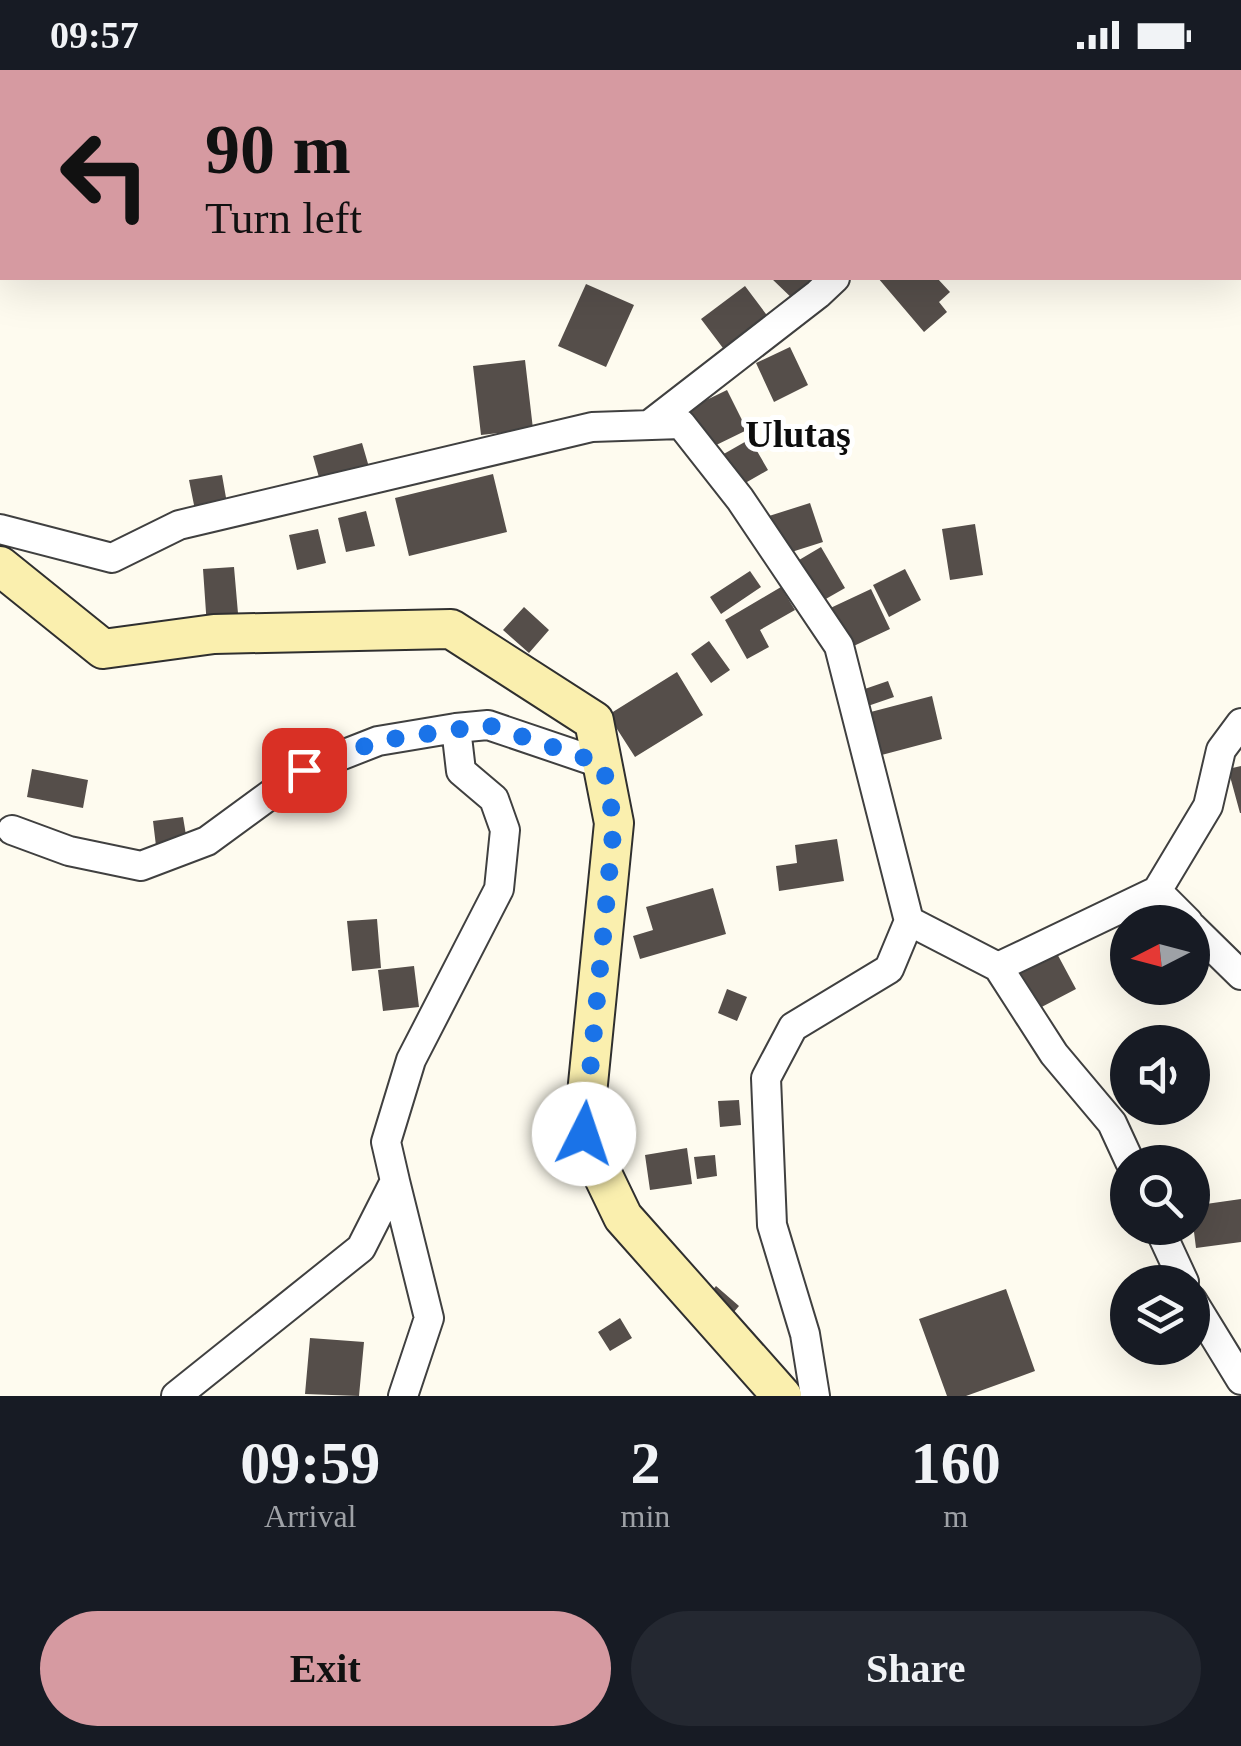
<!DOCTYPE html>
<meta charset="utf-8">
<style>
body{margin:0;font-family:"Times New Roman",serif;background:#242831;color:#f1f3f6;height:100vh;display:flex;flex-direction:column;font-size:38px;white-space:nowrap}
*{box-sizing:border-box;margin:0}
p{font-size:32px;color:#9ea1a6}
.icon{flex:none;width:55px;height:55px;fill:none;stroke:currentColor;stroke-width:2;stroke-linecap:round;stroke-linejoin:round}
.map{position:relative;height:1326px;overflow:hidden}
.side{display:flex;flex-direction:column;background:#171b24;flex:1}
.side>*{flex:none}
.guide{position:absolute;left:0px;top:0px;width:1242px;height:210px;box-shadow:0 10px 40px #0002;background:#d69aa1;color:#111;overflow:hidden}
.needle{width:65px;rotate:264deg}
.fabs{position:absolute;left:1110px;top:835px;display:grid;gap:20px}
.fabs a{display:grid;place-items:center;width:100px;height:100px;border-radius:50%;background:#171b24;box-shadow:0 10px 40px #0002;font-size:50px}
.pin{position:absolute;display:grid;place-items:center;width:85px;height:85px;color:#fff;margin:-42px;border-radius:20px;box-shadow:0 5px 15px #0006}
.me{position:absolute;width:110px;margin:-55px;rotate:4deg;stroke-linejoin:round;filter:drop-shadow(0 0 8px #0008)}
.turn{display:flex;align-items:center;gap:35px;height:210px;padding:0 40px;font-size:45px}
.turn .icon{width:130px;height:130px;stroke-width:2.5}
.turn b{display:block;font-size:70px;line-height:85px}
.eta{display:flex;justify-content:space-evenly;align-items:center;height:170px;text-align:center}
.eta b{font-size:60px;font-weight:800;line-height:70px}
.cta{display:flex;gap:20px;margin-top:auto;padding:20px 40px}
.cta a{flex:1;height:115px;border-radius:60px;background:#d69aa1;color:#111;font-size:40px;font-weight:800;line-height:115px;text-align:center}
.cta a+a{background:#242831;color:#f1f3f6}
.status{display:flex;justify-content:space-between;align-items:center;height:70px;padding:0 50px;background:#171b24;direction:ltr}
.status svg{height:28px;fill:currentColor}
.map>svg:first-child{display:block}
.building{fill:#554e4a}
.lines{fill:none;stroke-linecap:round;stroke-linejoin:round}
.street-casing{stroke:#404040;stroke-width:32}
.secondary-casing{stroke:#2f2f2f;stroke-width:42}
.street{stroke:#fff;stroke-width:28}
.secondary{stroke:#faefae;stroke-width:38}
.route{stroke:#1a73e8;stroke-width:18;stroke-dasharray:0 32.4}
.labels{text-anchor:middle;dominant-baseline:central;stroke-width:10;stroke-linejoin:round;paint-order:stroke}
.quarter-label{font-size:38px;font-weight:bold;fill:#0d0d0d;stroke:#fff}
</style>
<div class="status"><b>09:57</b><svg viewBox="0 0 49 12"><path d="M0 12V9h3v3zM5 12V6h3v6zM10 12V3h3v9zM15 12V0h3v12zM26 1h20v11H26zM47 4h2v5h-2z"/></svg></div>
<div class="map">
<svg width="1241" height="1326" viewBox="0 0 1241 1326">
<rect width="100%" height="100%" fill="#fefbef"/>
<!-- building -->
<path class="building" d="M771 208H821L797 233Z
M878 208H937L950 222 939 232 947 242 924 262Z
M586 214 634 235 606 297 558 276Z
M745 216 775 256 732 290 701 249Z
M790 277 808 315 774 332 756 293Z
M525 290 533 359 481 365 473 296Z
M727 320 747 360 706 380 686 340Z
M750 369 768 400 740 416 722 385Z
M362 373 371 404 322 418 313 386Z
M493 404 507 462 409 486 395 428Z
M222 405 228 439 196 445 189 410Z
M810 433 823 472 782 485 769 446Z
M366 441 375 476 346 482 338 448Z
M975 454 983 505 950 510 942 459Z
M318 459 326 493 297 500 289 465Z
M821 477 845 518 817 534 794 493Z
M234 497 239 555 207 557 203 499Z
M905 499 921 530 889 547 873 515Z
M750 501 761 517 721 544 710 527Z
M781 517 795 540 760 560 769 577 747 589 725 550Z
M871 519 890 559 843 581 824 541Z
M524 537 549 560 529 583 503 560Z
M709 571 730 600 711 613 691 584Z
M677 602 703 645 635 687 608 645Z
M888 611 894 627 862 638 856 622Z
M932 626 942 669 874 687 863 644Z
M1241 696V743H1240L1228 699Z
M32 699 88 710 83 738 27 727Z
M183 747 187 771 156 776 153 751Z
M837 769 844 811 779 821 776 796 797 793 795 775Z
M713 818 726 864 640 889 633 866 653 860 646 837Z
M377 849 381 898 352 901 347 851Z
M1054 878 1076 919 1034 941 1013 900Z
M414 896 419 937 383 941 378 900Z
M727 919 747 927 737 951 718 943Z
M739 1030 741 1055 720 1057 718 1031Z
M687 1078 692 1114 650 1120 645 1085Z
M715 1085 717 1106 697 1109 694 1087Z
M1241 1129V1172L1196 1178 1194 1162 1182 1164 1181 1158H1192V1136Z
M716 1216 739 1236 728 1249 705 1229Z
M1006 1219 1035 1301 966 1326H947L919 1249Z
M620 1248 632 1268 610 1281 598 1262Z
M310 1268 364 1272 359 1326 305 1324Z"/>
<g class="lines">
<defs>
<path id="street" d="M649 355 818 224 835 208
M0 459 112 488 179 455 592 357 681 354 740 429 839 576 909 851 889 899 793 957 766 1008 772 1155 805 1264 815 1326
M12 760 69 781 141 796 207 771 304 700 378 671 456 658
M1157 821 1188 852
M909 851 998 897 1157 821 1208 736 1221 680 1241 653
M1192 857 1241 905
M998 897 1054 984 1112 1053 1130 1092
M395 1111 429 1248 403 1326
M1159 1158 1184 1212
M1192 1230 1241 1310
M176 1326 361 1178 395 1111 386 1072 411 990 499 819 505 760 494 729 461 701 456 658 488 655 603 694"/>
<path id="secondary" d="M0 496 103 579 214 564 451 559 594 651 614 753 583 1064 623 1147 782 1326"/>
</defs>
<!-- street casing -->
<use href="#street" class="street-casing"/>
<!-- secondary casing -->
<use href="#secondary" class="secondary-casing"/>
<!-- street -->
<use href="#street" class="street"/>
<!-- secondary -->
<use href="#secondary" class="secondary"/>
</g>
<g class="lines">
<!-- route -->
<path class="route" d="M304 700 378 671 488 655 603 694 614 753 584 1064"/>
</g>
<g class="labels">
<!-- quarter labels -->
<g class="quarter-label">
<text x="798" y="364">Ulutaş</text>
</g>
</g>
</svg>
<div class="fabs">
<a><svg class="needle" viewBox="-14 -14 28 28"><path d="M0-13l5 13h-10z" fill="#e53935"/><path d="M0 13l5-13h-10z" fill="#9ea1a6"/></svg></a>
<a><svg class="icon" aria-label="sound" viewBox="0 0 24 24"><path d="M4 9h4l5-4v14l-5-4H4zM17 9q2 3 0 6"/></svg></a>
<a><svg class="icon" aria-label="search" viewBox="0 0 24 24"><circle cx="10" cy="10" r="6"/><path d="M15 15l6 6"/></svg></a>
<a><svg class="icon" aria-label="layers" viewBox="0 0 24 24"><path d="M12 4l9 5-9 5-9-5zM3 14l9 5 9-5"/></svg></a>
</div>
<div class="pin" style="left:304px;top:700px;background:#d93025"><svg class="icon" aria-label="arrive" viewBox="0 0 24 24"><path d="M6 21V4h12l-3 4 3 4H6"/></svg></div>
<svg class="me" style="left:584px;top:1064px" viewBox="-20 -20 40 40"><circle r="19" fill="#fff"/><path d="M0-13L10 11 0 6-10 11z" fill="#1a73e8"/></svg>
<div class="guide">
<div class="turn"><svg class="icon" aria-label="left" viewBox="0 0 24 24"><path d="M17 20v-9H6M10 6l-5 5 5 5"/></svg><div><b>90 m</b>Turn left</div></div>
</div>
</div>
<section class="side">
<div class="eta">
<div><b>09:59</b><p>Arrival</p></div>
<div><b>2</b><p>min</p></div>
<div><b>160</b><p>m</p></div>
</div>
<div class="cta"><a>Exit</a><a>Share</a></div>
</section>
